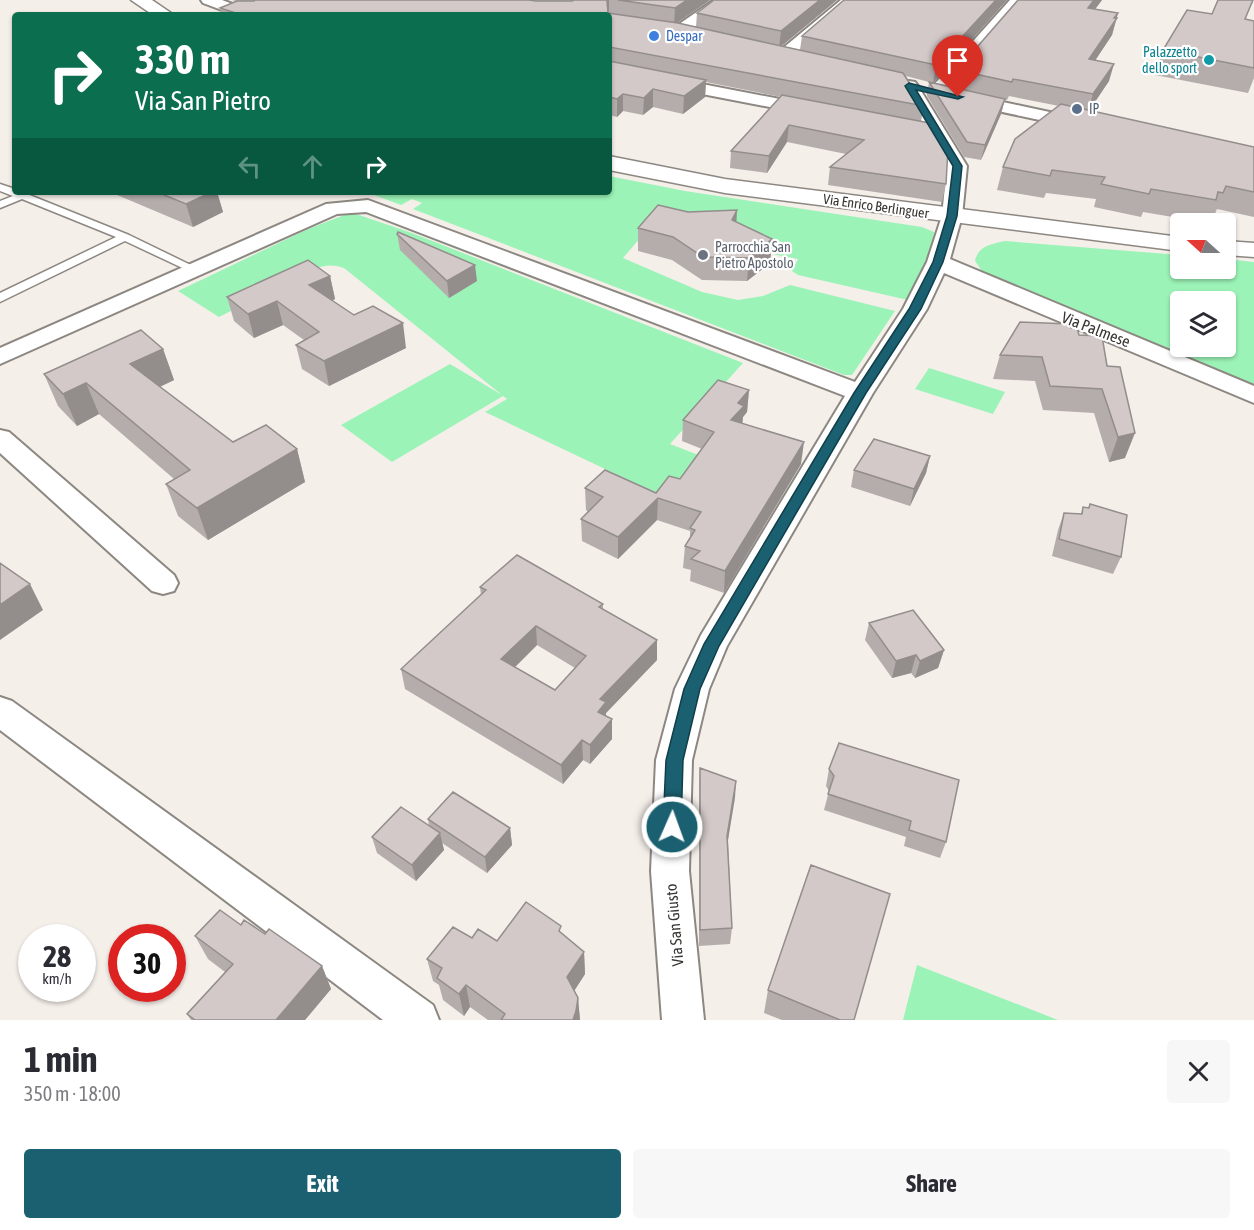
<!DOCTYPE html>
<meta charset="utf-8">
<style>
body{margin:0;font-family:"Asap Condensed",sans-serif;background:#f7f7f7;color:#2b2b33;height:100vh;display:flex;flex-direction:column;font-size:22px;white-space:nowrap}
*{box-sizing:border-box;margin:0}
p{font-size:20px;color:#7c7c81}
.icon{flex:none;width:33px;height:33px;fill:none;stroke:currentColor;stroke-width:2;stroke-linecap:round;stroke-linejoin:round}
.map{position:relative;height:1020px;overflow:hidden}
.details{display:flex;flex-direction:column;background:#fff;flex:1}
.details>*{flex:none}
.hud{position:absolute;left:12px;top:12px;width:600px;height:183px;border-radius:6px;box-shadow:0 2px 4px #0004;background:#0b6e4f;color:#fff;overflow:hidden}
.needle{width:39px;rotate:291deg}
.fabs{position:absolute;left:1170px;top:213px;display:grid;gap:12px}
.fabs a{display:grid;place-items:center;width:66px;height:66px;border-radius:6px;background:#fff;box-shadow:0 2px 4px #0004;font-size:30px}
.speed{position:absolute;left:18px;top:924px;display:flex;gap:12px;font-size:30px;font-weight:700;text-align:center}
.speed>*{display:grid;place-content:center;width:78px;height:78px;border-radius:50%;background:#fff;box-shadow:0 2px 4px #0004;line-height:1}
.speed small{font-size:15px;font-weight:400}
.speed .limit{border:9px solid #d22;background:#fff;color:#111}
.pin{position:absolute;display:grid;place-items:center;width:51px;height:51px;color:#fff;margin:-62px -26px;border-radius:50% 50% 50% 0;rotate:-45deg;box-shadow:0 0 6px #0007}
.pin .icon{rotate:45deg}
.me{position:absolute;width:66px;margin:-33px;rotate:2deg;stroke-linejoin:round;filter:drop-shadow(0 0 4px #0008)}
.turn{display:flex;align-items:center;gap:21px;height:126px;padding:0 24px;font-size:27px}
.turn .icon{width:78px;height:78px;stroke-width:2.5}
.turn b{display:block;font-size:42px;line-height:51px}
.lanes{display:flex;align-items:center;height:57px;padding:0 24px;background:#0003;justify-content:center;gap:30px;direction:ltr}
.lanes .off{opacity:.35}
.round{display:grid;place-items:center;flex:none;width:63px;height:63px;border-radius:6px;background:#f7f7f7}
.head{display:flex;align-items:center;justify-content:space-between;height:102px;padding:0 24px}
h1{font-size:36px;font-weight:700;line-height:45px}
.action{display:flex;gap:12px;margin-top:auto;padding:12px 24px}
.action a{flex:1;height:69px;border-radius:6px;background:#1a6071;color:#fff;font-size:24px;font-weight:700;line-height:69px;text-align:center}
.action a+a{background:#f7f7f7;color:#2b2b33}
.map>svg:first-child{display:block}
.green{fill:#9cf3b7;fill-rule:evenodd}
.lines{fill:none;stroke-linecap:round;stroke-linejoin:round}
.lane-casing{stroke:#8d8782;stroke-width:3}
.street-casing{stroke:#8d8782;stroke-width:4}
.secondary-casing{stroke:#8d8782;stroke-width:3}
.lane{fill:#fff;fill-rule:evenodd}
.street{fill:#fff;fill-rule:evenodd}
.secondary{fill:#fff;fill-rule:evenodd}
.wall{fill:#b5adac;fill-rule:evenodd}
.shaded-wall{fill:#938d8c}
.building{fill:#d2c9c8;stroke:#938d8c;stroke-width:1.5;fill-rule:evenodd}
.route{fill:#1a6071;stroke:#113e49;stroke-width:1.5}
.shop-dot{fill:#3f7fe0;stroke:#fff;stroke-width:2}
.culture-dot{fill:#0f9aa8;stroke:#fff;stroke-width:2}
.service-dot{fill:#5c6f8a;stroke:#fff;stroke-width:2}
.worship-dot{fill:#6b7280;stroke:#fff;stroke-width:2}
.labels{text-anchor:middle;dominant-baseline:central;stroke-width:4.5;stroke-linejoin:round;paint-order:stroke}
.far-shop-label{font-size:14px;fill:#366cbe;stroke:#fff;text-anchor:start}
.far-culture-label{font-size:14px;fill:#0d838f;stroke:#fff;text-anchor:end}
.far-service-label{font-size:14px;fill:#4e5e75;stroke:#fff;text-anchor:start}
.far-street-label{font-size:14px;fill:#373432;stroke:#fff}
.far-worship-label{font-size:14px;fill:#5b616d;stroke:#fff;text-anchor:start}
.street-label{font-size:16px;fill:#373432;stroke:#fff}
</style>
<div class="map">
<svg width="1254" height="1020" viewBox="0 0 1254 1020">
<rect width="100%" height="100%" fill="#f5efea"/>
<!-- green -->
<path class="green" d="M609 176 685 191 922 227 934 232 929 265 923 270 908 300 798 275 792 271 798 259 777 255 654 222 623 258 702 292 738 300 763 296 790 285 895 311 852 375H844L413 209 422 203 412 199 401 205 366 192H609Z
M347 214H356L412 233 743 363 670 444 701 456 670 494 660 495 485 412 507 399 503 396 392 462 341 425 450 364 502 395 344 268C332 264 325 265 314 269L219 317 178 291 308 229Z
M1005 241 1180 255V268H1226V259L1254 262V388L986 277 975 261C978 246 991 244 1005 241ZM1180 302H1226V346H1180Z
M929 368 1005 392 993 414 915 389Z
M917 965 1058 1020H903Z"/>
<g class="lines">
<defs>
<path id="lane" d="M0 184 15 189V192H22L129 235 201 270 199 272H191L125 241 0 302V293L116 237 22 199 0 208V201L13 196 0 191Z"/>
<path id="street" d="M201 0H222L254 12 257 15H235L203 3Z
M714 0H731L684 35H672L670 32 672 29Z
M841 0H857L789 59H777L775 56 777 53Z
M1010 0H1025L943 96H931L928 92 931 88Z
M609 66 811 105 817 106 820 110 817 114 811 115 609 76Z
M909 81 915 82 918 86 967 166 962 216 950 259 1254 386V403L944 273 927 309 873 393 727 646 709 689 692 760 689 871 704 1020H662L651 871 656 760 675 689 701 635 845 396 366 212 337 214 0 364V348L326 204 368 200 855 382 903 309 927 262 942 216 947 166 900 86 903 82Z
M966 94 1082 119 1088 120 1091 124 1088 128 1082 129 960 103 957 99 960 95Z
M0 430 9 432 174 575 178 583 174 591 163 594 152 591 0 453Z
M0 697 12 701 433 1005 439 1020H383L0 730Z"/>
<path id="secondary" d="M131 0H152L174 15H153Z
M609 156 725 179 1180 237V251L725 193 609 170Z
M1226 241 1254 243V257L1226 255Z"/>
</defs>
<!-- lane casing -->
<use href="#lane" class="lane-casing"/>
<!-- street casing -->
<use href="#street" class="street-casing"/>
<!-- secondary casing -->
<use href="#secondary" class="secondary-casing"/>
<!-- lane -->
<use href="#lane" class="lane"/>
<!-- street -->
<use href="#street" class="street"/>
<!-- secondary -->
<use href="#secondary" class="secondary"/>
</g>
<!-- wall -->
<path class="wall" d="M232 0H710L677 23 696 27 697 13 837 0 782 46 800 50 802 36 844 0H1007L933 83 906 76 924 106 921 121 946 184 942 202 828 185 830 167 846 154 787 142 767 173 730 168 731 151 781 97 706 82 705 97 683 114 653 107 643 115 623 111 617 117 609 115V15H222L220 8 236 1Z
M1018 0H1102L1095 9 1118 13 1112 35 1095 60 1109 81 1089 111 1254 147V217L1217 209 1214 216H1211L1208 223 1143 212 1141 217 1094 207 1096 199 1046 193 1044 198 997 190 1003 167 1059 106 1009 96 1007 100 953 88 957 70Z
M1246 20 1254 21V78L1248 93 1155 75 1163 50Z
M929 82 1005 99 1001 114 981 160 964 157 927 96Z
M110 192H217L223 212 193 227Z
M737 222 772 239 770 263 747 281 702 280 672 260 638 251V228Z
M397 234 477 281 449 298 400 250Z
M330 276 335 299 332 301 406 348 329 386 302 369 296 345 304 340 283 325 254 338 234 321 227 297Z
M1071 328 1079 335 1102 336 1125 458 1109 462 1094 413 1043 410 1035 381 993 379 1000 355Z
M163 349 174 380 160 387 233 442 297 449 305 482 208 540 178 516 166 484 174 479 99 414 77 426 58 406 44 374Z
M749 390 747 412 743 417 742 423 801 464 724 593 690 581 691 570 683 568 685 546 690 538V531L657 520 618 559 582 541 581 519 588 512 586 510 585 488 656 493 680 479 702 449 682 441 683 420Z
M930 456 926 473 910 506 851 487 854 470Z
M1090 504 1121 557 1113 574 1052 556 1058 530 1064 513 1081 514 1083 507 1088 508Z
M480 587 603 604V609L657 660 606 713V716L612 719V739L590 764 583 760 563 784 405 689 401 669 481 595ZM537 645 575 668 555 690 515 667Z
M869 623 944 650 938 668 915 678 911 673 892 678 865 640Z
M700 768 736 781 728 840 732 928 730 944 699 946V785Z
M829 769 946 842 940 858 904 846 906 837 824 810 829 791 826 786Z
M428 819 510 828 512 845 487 873 442 843 444 850 416 881 377 853 372 837 429 826Z
M241 925 265 934 322 966 331 989 305 1020H191L187 1014 225 972 208 959 195 936Z
M561 933 584 952 585 974 574 991 578 998 580 1020H488L470 1007 464 1016 443 1000 439 985 433 981 427 959 472 938 497 941Z
M768 990 854 1020H782L764 1013Z"/>
<!-- shaded-wall -->
<path class="shaded-wall" d="M608 0H609V15L607 1Z
M687 0H710L674 25 675 8Z
M820 0H837L779 48 781 31Z
M996 0H1007L933 83 936 65Z
M1094 0H1102L1084 24 1088 8Z
M1118 13 1112 35 1085 76 1089 59Z
M1114 64 1109 81 1088 112 1093 94Z
M706 80 705 97 683 114 684 96Z
M653 89V107L643 115 644 98Z
M623 94V111L617 117V99Z
M1005 99 1001 114 981 160 985 145Z
M789 125 787 142 767 173 769 156Z
M212 192H217L223 212 193 227 186 204Z
M737 210 736 233 732 220Z
M772 239 770 263 747 281 749 258Z
M475 265 477 281 449 298 447 281Z
M330 276 335 299 314 309 309 285Z
M277 301 283 325 254 338 248 314Z
M403 323 406 348 329 386 324 361Z
M163 349 174 380 142 395 130 364Z
M86 383 99 414 77 426 63 394Z
M749 390 747 412 743 417 742 427 731 420 738 403Z
M1135 433 1125 458 1109 462 1118 437Z
M804 442 801 464 724 593 725 571Z
M297 449 305 482 208 540 197 508Z
M930 456 926 473 910 506 914 489Z
M658 498 657 520 618 559V537Z
M30 584 43 610 0 640V605Z
M536 626 537 645 503 679 501 659Z
M657 640V660L606 713V722L598 712 600 699Z
M944 650 938 668 915 678 920 661Z
M916 655 911 673 892 678 896 661Z
M612 719V739L590 764V745Z
M582 740 583 760 563 784 561 765Z
M736 781 735 798 726 852 727 836Z
M510 828 512 845 487 873 485 857Z
M440 833 444 850 416 881 412 865Z
M584 952 585 974 569 999 567 977Z
M322 966 331 989 305 1020H276Z
M466 985 470 1007 464 1016 459 994Z
M578 998 580 1020H573Z"/>
<!-- building -->
<path class="building" d="M255 0H529L536 1H572L574 0H608L607 1 608 13 678 23 903 73 924 106 609 47V15H242L220 8 237 1H254Z
M618 0H687L675 8Z
M714 0H820L781 31 697 13Z
M844 0H996L936 65 802 36Z
M1018 0H1094L1088 8 1118 13 1114 18H1117L1089 59 1114 64 1093 94 1013 79 1012 82 957 70Z
M1218 0H1253L1245 19 1254 21V68L1163 50 1187 10 1212 14Z
M609 61 706 80 684 96 653 89 644 98 623 94 617 99 609 97Z
M929 82 1005 99 985 145 967 142Z
M782 95 935 124 948 149 946 184 830 167 864 140 789 125 769 156 731 151Z
M1061 104 1254 147V192L1226 186 1223 193 1218 192 1216 200 1151 189 1149 194 1101 184 1105 177 1052 170 1050 176 1003 167 1015 139Z
M157 192H212L186 204Z
M658 205 688 212 737 210 732 220 772 239 749 258 703 257 673 237 638 228Z
M398 232 475 265 447 281 397 234Z
M308 260 330 276 309 285 354 315 373 306 403 323 324 361 296 345 319 332 277 301 248 314 227 297Z
M1020 322 1070 324 1071 328H1077L1079 335 1102 336 1107 366 1120 367 1135 433 1118 437 1102 389 1050 386 1042 357 1000 355Z
M141 330 163 349 130 364 233 442 266 425 297 449 197 508 166 484 190 470 86 383 63 394 44 374Z
M718 380 749 390 738 403 744 406 731 420 804 442 725 571 691 559 700 551 685 546 695 530 690 528 701 512 658 498 618 537 581 519 603 497 585 488 605 470 656 493 669 476 680 479 714 432 683 420Z
M874 439 930 456 914 489 854 470Z
M1090 504 1127 515 1121 557 1059 539 1064 513 1082 514 1083 507 1089 508Z
M517 555 603 604 599 607 657 640 600 699 606 702 598 712 612 719 590 745 582 740 561 765 401 669 486 590 480 587ZM536 626 586 656 555 690 501 659Z
M0 563 30 584 0 605Z
M913 610 944 650 920 661 916 655 896 661 869 623Z
M839 743 959 780 946 842 909 830 911 821 828 794 834 776 829 769Z
M700 768 736 781 727 836 732 928 700 930Z
M453 792 510 828 485 857 428 819Z
M401 807 440 833 412 865 372 837Z
M811 865 890 894 854 1020H840L768 990Z
M526 902 561 926 559 931 584 952 567 977 578 998 576 1011 573 1020H501L505 1014 466 985 459 994 437 978 442 968 427 959 453 927 472 938 478 929 497 941Z
M220 910 241 925 244 920 265 934 269 929 322 966 276 1020H195L187 1014 233 964 195 936Z"/>
<!-- route -->
<path class="route" d="M909 83 963 97 958 99 916 90 962 166 957 216 943 262 921 309 866 393 719 646 700 689 683 760 681 827 678 832 672 835 665 832 663 827 666 760 684 689 704 644 854 393 909 309 933 262 947 216 953 166 905 86Z"/>
<!-- markers -->
<circle class="shop-dot" cx="654" cy="36" r="6"/>
<circle class="culture-dot" cx="1209" cy="60" r="6"/>
<circle class="service-dot" cx="1077" cy="109" r="6"/>
<circle class="worship-dot" cx="703" cy="255" r="6"/>
<g class="labels">
<!-- far-shop labels -->
<g class="far-shop-label">
<text x="666" y="36">Despar</text>
</g>
<!-- far-culture labels -->
<g class="far-culture-label">
<text x="1197" y="52">Palazzetto<tspan x="1197" dy="16">dello sport</tspan></text>
</g>
<!-- far-service labels -->
<g class="far-service-label">
<text x="1089" y="109">IP</text>
</g>
<!-- far-street labels -->
<g class="far-street-label">
<text transform="translate(876 206) rotate(8)">Via Enrico Berlinguer</text>
</g>
<!-- far-worship labels -->
<g class="far-worship-label">
<text x="715" y="247">Parrocchia San<tspan x="715" dy="16">Pietro Apostolo</tspan></text>
</g>
<!-- street labels -->
<g class="street-label">
<text transform="translate(1096 329) rotate(21)">Via Palmese</text>
<text transform="translate(674 925) rotate(-95)">Via San Giusto</text>
</g>
</g>
</svg>
<div class="fabs">
<a><svg class="needle" viewBox="-14 -14 28 28"><path d="M0-13l5 13h-10z" fill="#e53935"/><path d="M0 13l5-13h-10z" fill="#7c7c81"/></svg></a>
<a><svg class="icon" aria-label="layers" viewBox="0 0 24 24"><path d="M12 4l9 5-9 5-9-5zM3 14l9 5 9-5"/></svg></a>
</div>
<div class="speed"><div>28<small>km/h</small></div><div class="limit">30</div></div>
<div class="pin" style="left:958px;top:97px;background:#d93025"><svg class="icon" aria-label="arrive" viewBox="0 0 24 24"><path d="M6 21V4h12l-3 4 3 4H6"/></svg></div>
<svg class="me" style="left:672px;top:827px" viewBox="-20 -20 40 40"><circle r="17" fill="#1a6071" stroke="#fff" stroke-width="3"/><path d="M0-11L8 9 0 5-8 9z" fill="#fff"/></svg>
<div class="hud">
<div class="turn"><svg class="icon" aria-label="right" viewBox="0 0 24 24"><path d="M7 20v-9h11M14 6l5 5-5 5"/></svg><div><b>330 m</b>Via San Pietro</div></div>
<div class="lanes"><svg class="icon off" aria-label="left" viewBox="0 0 24 24"><path d="M17 20v-9H6M10 6l-5 5 5 5"/></svg><svg class="icon off" aria-label="ahead" viewBox="0 0 24 24"><path d="M12 20V5M6 11l6-6 6 6"/></svg><svg class="icon" aria-label="right" viewBox="0 0 24 24"><path d="M7 20v-9h11M14 6l5 5-5 5"/></svg></div>
</div>
</div>
<section class="details">
<div class="head"><div><h1>1 min</h1><p>350 m · 18:00</p></div><a class="round"><svg class="icon" aria-label="close" viewBox="0 0 24 24"><path d="M6 6l12 12M18 6L6 18"/></svg></a></div>
<div class="action"><a>Exit</a><a>Share</a></div>
</section>
